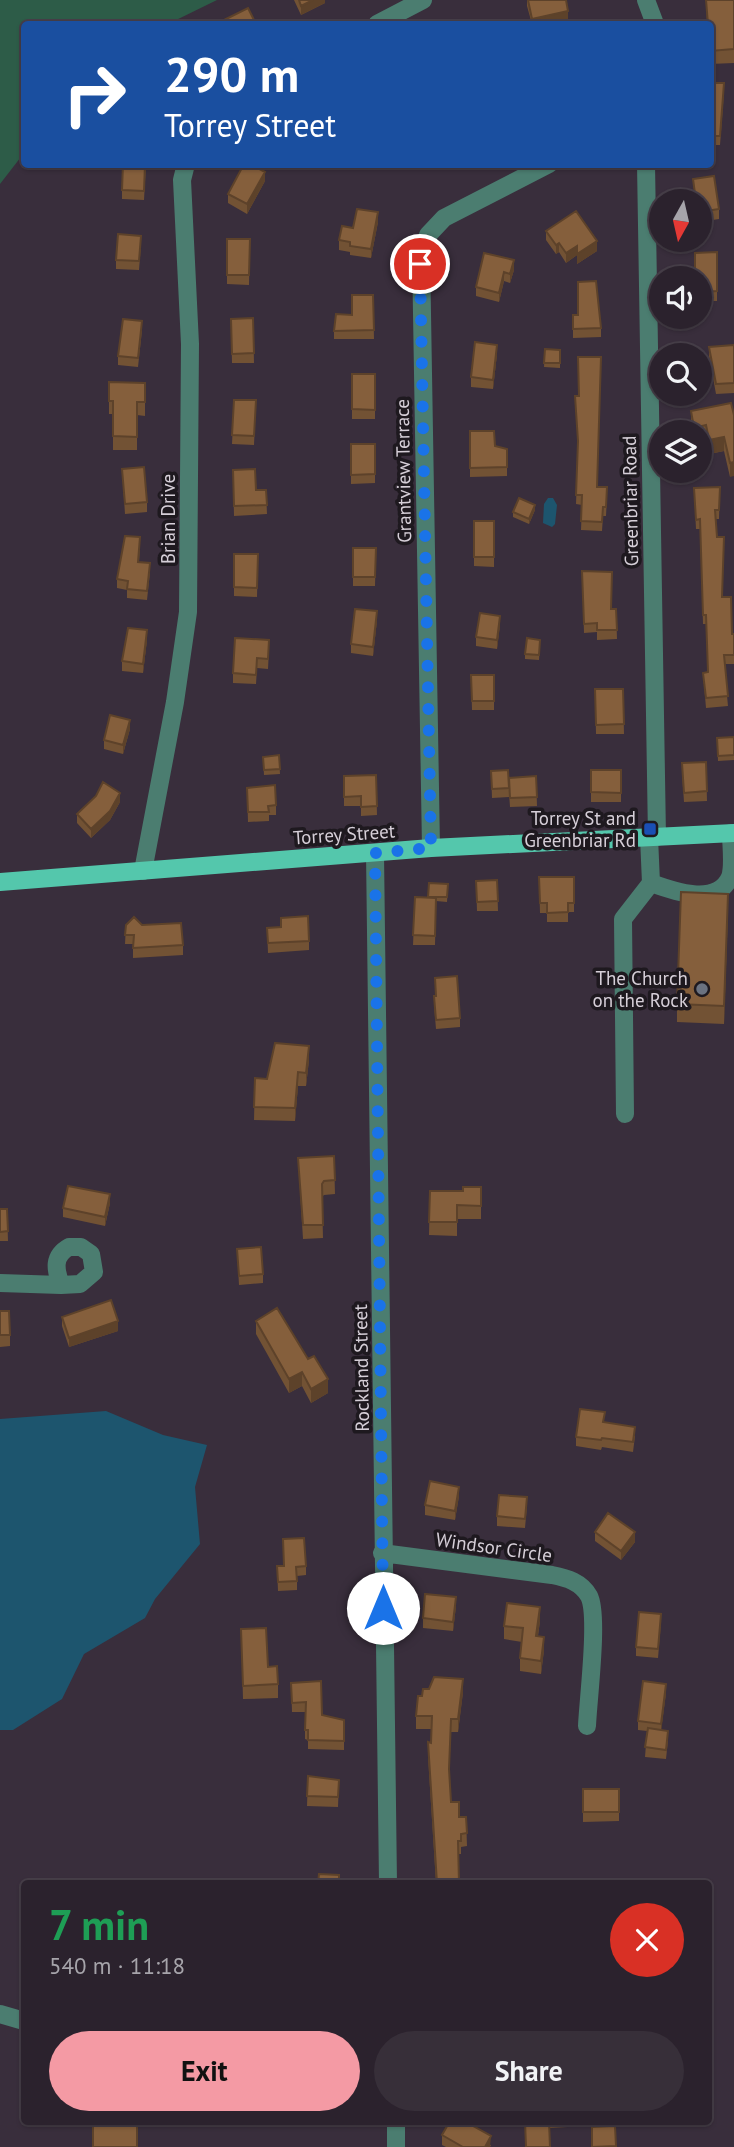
<!DOCTYPE html>
<meta charset="utf-8">
<style>
body{margin:0;font-family:"PT Sans",sans-serif;background:#372f39;color:#f1f3f6;height:100vh;display:flex;flex-direction:column;font-size:26px;white-space:nowrap}
*{box-sizing:border-box;margin:0}
p{font-size:23px;color:#a6a4aa}
.icon{flex:none;width:38px;height:38px;fill:none;stroke:currentColor;stroke-width:2;stroke-linecap:round;stroke-linejoin:round}
.map{position:relative;flex:1;overflow:hidden}
.details{position:absolute;left:21px;top:1880px;width:691px;height:245px;display:flex;flex-direction:column;background:#2b222d;border-radius:7px;box-shadow:0 2px 5px #0004,0 0 0 2px #473f49}
.details>*{flex:none}
.guide{position:absolute;left:21px;top:21px;width:693px;height:147px;border-radius:7px;box-shadow:0 2px 5px #0004,0 0 0 2px #473f49;background:#1a4fa0;color:#fff;overflow:hidden}
.needle{width:46px;rotate:188deg}
.tools{position:absolute;left:649px;top:189px;display:grid;gap:14px}
.tools a{display:grid;place-items:center;width:63px;height:63px;border-radius:50%;background:#2b222d;box-shadow:0 2px 5px #0004,0 0 0 2px #473f49;font-size:35px}
.pin{position:absolute;display:grid;place-items:center;width:60px;height:60px;color:#fff;margin:-30px;border:4px solid #fff;border-radius:50%;box-shadow:0 2px 7px #0007}
.me{position:absolute;width:77px;margin:-38px;rotate:0deg;stroke-linejoin:round;filter:drop-shadow(0 0 5px #0008)}
.turn{display:flex;align-items:center;gap:24px;height:147px;padding:0 28px;font-size:32px}
.turn .icon{width:91px;height:91px;stroke-width:2.5}
.turn b{display:block;font-size:49px;line-height:60px}
.round{display:grid;place-items:center;flex:none;width:74px;height:74px;border-radius:37px;background:#372f39}
.summary{display:flex;align-items:center;justify-content:space-between;height:119px;padding:0 28px}
h1{font-size:42px;font-weight:600;line-height:52px;color:#1e9e55}
.primary-button{display:flex;gap:14px;margin-top:auto;padding:14px 28px}
.primary-button a{flex:1;height:80px;border-radius:42px;background:#f49aa4;color:#111;font-size:28px;font-weight:600;line-height:80px;text-align:center}
.primary-button a+a{background:#372f39;color:#f1f3f6}
.map>svg:first-child{display:block}
.green{fill:#2d5c48}
.water{fill:#1d556e}
.lines{fill:none;stroke-linecap:round;stroke-linejoin:round}
.minor{stroke:#4b7d70;stroke-width:18}
.major{stroke:#54c7ac;stroke-width:18}
.wall{fill:#725234}
.shaded-wall{fill:#5d422a}
.building{fill:#855f3c;stroke:#5d422a;stroke-width:2}
.route{stroke:#1a73e8;stroke-width:12;stroke-dasharray:0 21.6}
.transit-dot{fill:#1a4fb4;stroke:#1e191f;stroke-width:2.5}
.worship-dot{fill:#6b7280;stroke:#1e191f;stroke-width:2.5}
.labels{text-anchor:middle;dominant-baseline:central;stroke-width:7;stroke-linejoin:round;paint-order:stroke}
.street-label{font-size:19px;fill:#d6cfd8;stroke:#1e191f}
.poi-label{font-size:19px;fill:#d6cfd8;stroke:#1e191f;text-anchor:end}
</style>
<div class="map">
<svg width="734" height="2147" viewBox="0 0 734 2147">
<rect width="100%" height="100%" fill="#392e3c"/>
<!-- green -->
<path class="green" d="M0 0H217L168 24H24V153L0 184Z"/>
<!-- water -->
<path class="water" d="M548 498H553L557 505 555 524 552 527 543 523 544 504Z
M106 1411 163 1435 207 1445 195 1487 200 1544 155 1599 145 1618 84 1654 62 1699 13 1730H0V1419Z"/>
<g class="lines">
<!-- minor -->
<path class="minor" d="M646 0 655 24
M377 24 423 0
M646 164 657 837
M649 837 651 883C673 891 717 907 730 877 734 866 731 846 731 833
M431 848 421 254 428 235 444 218 549 164
M375 853 388 1883
M143 871 175 702 188 612 190 344 182 180 186 164
M625 1114 623 919 651 883
M69 1247H81L91 1254 94 1272 80 1284 61 1285C55 1269 53 1256 69 1247Z
M0 1283 61 1285
M382 1553 552 1575C567 1578 581 1582 589 1596 599 1615 588 1700 587 1726
M0 2014 24 2021
M396 2121V2147"/>
<!-- major -->
<path class="major" d="M0 882 431 848 734 833"/>
</g>
<!-- wall -->
<path class="wall" d="M294 0H325V3L301 15Z
M527 0H566L568 20 550 24H532L527 6Z
M706 0H734V63L710 64V24H707Z
M710 83 724 92 720 145H710Z
M146 164 144 200 122 199V190Z
M693 179 719 209V219L700 222V201H695Z
M265 181 247 214 228 203V194Z
M378 222 371 258 350 255V252L339 250V240L353 228Z
M546 231 597 251 577 264V255L566 263 559 252 556 254 546 240Z
M227 239H250L249 285 227 284Z
M141 245 139 270 116 269V260Z
M717 252V301H700V278Z
M514 260V270L510 283 504 281 499 302 476 296V287Z
M373 295 374 339H334V331Z
M573 315H578L601 328V337L573 338Z
M253 318 254 363H232L231 319Z
M142 330 138 367 118 365V356Z
M734 345V393L716 394 709 356V347Z
M545 349 560 350V368L544 367Z
M497 354 493 389 471 387V377Z
M352 374H375V419H352Z
M109 382 145 383V416L137 415V450H113V414H109Z
M575 396 597 487 607 497 606 516H603L602 531 581 530 582 505 576 504 578 447Z
M234 400H256L254 445 232 444Z
M731 403 730 477 724 451 709 454 706 439 700 440V432H692L691 425V411Z
M470 431 495 446 507 449V476L470 477Z
M351 444H375V483L351 484Z
M122 469 147 502V512L125 514Z
M233 470 256 490H266L267 514 234 516Z
M720 487 719 519H716L722 597 732 634H734V664H724L728 706 706 708 703 673 708 672 706 624H703L700 529H696L694 488Z
M535 510 529 524 513 517V512Z
M474 521H494V567L474 566Z
M140 546 139 562 150 572 147 600 127 598V590L117 588V579Z
M353 548H376L375 586H353Z
M258 554 257 597 234 596V587Z
M582 571 611 609H616L617 639 597 640V632L584 633Z
M377 620 373 656 351 653V644Z
M500 625 497 649 476 646V637Z
M147 640 143 673 122 671V661Z
M540 644 539 660 525 659V654Z
M269 649 268 669 257 668 256 684 233 683V673Z
M471 675H494V710H472Z
M595 689H623L624 734H596Z
M130 729 123 754 104 749V740Z
M734 737V760L718 761 717 738Z
M279 755 280 774 264 775 263 757Z
M706 762 707 801 684 802 682 773Z
M621 770V802H591V792Z
M491 771 509 782 536 776 537 806 510 807 509 793V797L492 798Z
M376 775 377 815 361 816V806H344V776Z
M247 788 276 805V815H269V821L248 822Z
M120 802 110 820 91 838 77 823V814Z
M539 877H574V912H568V922H547V913H540Z
M497 880 498 911H477L476 881Z
M448 884 447 902 436 901 435 945H413L415 897 428 898Z
M728 911 724 1024 677 1022V1004Z
M281 918 309 941V950L268 953 267 928 281 927Z
M126 925H142L183 945V955L133 958V944H125Z
M435 978 460 1018V1027L436 1029 434 1005V996H436Z
M309 1060 306 1086H298L295 1121 254 1120 255 1078 267 1079Z
M334 1156 335 1194 324 1195 322 1197 323 1238 303 1239 298 1158Z
M481 1187V1219H457V1236L429 1235 430 1191H463Z
M110 1203 105 1226 63 1217V1208Z
M0 1209H7L8 1241H0Z
M237 1249 263 1274V1283L239 1285Z
M0 1311 10 1335V1346L0 1347Z
M62 1317 118 1331 69 1347 62 1326Z
M256 1321 308 1359 328 1393 311 1403 302 1386 289 1393 256 1334Z
M605 1422 635 1436 633 1452 602 1447 601 1450 576 1446V1437Z
M459 1496 455 1520 425 1515V1505Z
M527 1506 525 1528 497 1526V1516Z
M595 1532 635 1542 621 1560 595 1541Z
M277 1566H306V1575L297 1576V1590L278 1591Z
M456 1606 453 1631 423 1628V1618Z
M540 1621 538 1636 544 1650 541 1674 520 1671V1658L522 1642 504 1639V1626Z
M661 1623 658 1658 636 1656V1647Z
M241 1629 268 1667 278 1684V1698L243 1699Z
M291 1683 322 1715 344 1720V1750L308 1749V1740L305 1739V1712H292Z
M463 1692 458 1732H451L449 1774 451 1802 459 1817H466L467 1846 461 1847V1854H459V1883H436L428 1756V1742L431 1743V1729H416V1716L422 1696Z
M666 1693 661 1730 668 1740 666 1759 645 1757 647 1731 638 1730V1721Z
M308 1776 339 1780 338 1807 307 1806Z
M583 1789H619V1821L583 1822Z
M525 2121H586V2126L549 2128Z
M442 2135 491 2145 490 2147H446L442 2145Z"/>
<!-- shaded-wall -->
<path class="shaded-wall" d="M313 0H325V3L301 15V6Z
M568 11V20L550 24H532V19Z
M440 164H449L440 169Z
M265 172V181L247 214V204Z
M378 212V222L371 258V249Z
M597 241V251L577 264V254Z
M559 243V252L556 254V245Z
M577 246V255L566 263V253Z
M514 260V270L510 283V274Z
M504 272V281L499 302V293Z
M497 345V354L493 389V380Z
M724 437V451L709 454V440Z
M734 462V476L730 477V463Z
M535 505V510L529 524V519Z
M377 611V620L373 656V647Z
M500 616V625L497 649V640Z
M147 630V640L143 673V664Z
M130 720V729L123 754V745Z
M120 793V802L110 820 91 838V829Z
M728 894V911L724 1024V1006Z
M309 1046V1060L306 1086V1073Z
M298 1072V1086L295 1121V1108Z
M110 1194V1203L105 1226V1217Z
M118 1321V1331L69 1347V1338Z
M302 1372V1386L289 1393V1379Z
M328 1379V1393L311 1403V1389Z
M459 1487V1496L455 1520V1511Z
M635 1532V1542L621 1560V1551Z
M456 1597V1606L453 1631V1622Z
M540 1607V1621L536 1649V1636Z
M544 1637V1650L541 1674V1661Z
M463 1679V1692L458 1732V1719Z
M666 1684V1693L661 1733V1724Z
M491 2136 490 2147H485Z"/>
<!-- building -->
<path class="building" d="M299 0H313L301 6Z
M528 0H566L568 11 532 19Z
M706 0H734V49L710 51V24H708Z
M248 8 256 24H216Z
M710 83H724L720 136H710Z
M123 164H145L144 191 122 190Z
M244 164H250L265 172 247 204 228 194Z
M714 176 719 209 700 212V201H696L693 179Z
M357 209 378 212 371 249 350 246V242L339 240 342 226 353 228Z
M576 211 597 241 577 254V246L566 253 559 243 556 245 546 231Z
M118 234 141 236 139 261 116 260Z
M227 239H250L249 275H227Z
M717 252V291L700 292V278H695V253Z
M484 253 514 260 510 274 504 272 499 293 476 287Z
M596 281 601 328 573 329V315H578V282Z
M352 295H373L374 330 334 331 336 314 352 315Z
M253 318 254 353 232 354 231 319Z
M123 319 142 321 138 358 118 356Z
M475 342 497 345 493 380 471 377Z
M734 345V383L716 384 709 347Z
M545 349 560 350V363H544Z
M578 357H601L597 487H607L606 507H603L602 522 581 521 582 495H576L578 441 575 396H579Z
M352 374H375V410L352 409Z
M109 382 145 383V402H137V437L113 436V401H109Z
M234 400H256L254 436 232 435Z
M731 403 734 415V462L730 463 724 437 709 440 706 425 694 428 691 411Z
M470 431H494L495 446 507 449V467L470 468Z
M351 444H375V474L351 475Z
M144 467 147 502 125 504 122 469Z
M255 469 256 490H266L267 505 234 506 233 470Z
M720 487 719 510H715L717 537H724L722 597H731L732 634H734V655H724L728 696 706 698 703 673 708 672 706 615H703L700 519 696 520 694 488Z
M519 498 535 505 529 519 513 512Z
M474 521H494V557H474Z
M125 536 140 537 138 562 150 563 147 591 127 589 128 581 117 579Z
M353 548H376L375 577H353Z
M234 554H258L257 588 234 587Z
M582 571 612 572 611 609H616L617 630H597V623L584 624Z
M355 609 377 611 373 647 351 644Z
M480 613 500 616 497 640 476 637Z
M128 628 147 630 143 664 122 661Z
M235 638 269 640 268 659 257 658 256 675 233 673Z
M527 638 540 640 539 655 525 654Z
M471 675H494V701H472Z
M595 689H623L624 724 596 725Z
M110 715 130 720 123 745 104 740Z
M734 737V755L718 756 717 738Z
M279 755 280 769 264 770 263 757Z
M706 762 707 791 684 793 682 763Z
M508 770 509 788 492 789 491 771Z
M591 770H621V793L591 792Z
M376 775 377 806 361 807V796L344 797V776Z
M536 776 537 797 510 798 509 778Z
M103 782 120 793 110 811 91 829 77 814 96 796Z
M275 785 276 805 268 806 269 812H248L247 788Z
M539 877H574V903H568V912L547 913V903H540Z
M497 880 498 901 477 902 476 881Z
M429 883 448 884 447 897H428Z
M681 892 728 894 724 1006 677 1004Z
M415 897 436 898 435 936 413 935Z
M308 916 309 941 268 943 267 928 281 927V918Z
M134 917 142 925 181 923 183 945 133 948 134 935H125L126 925Z
M457 976 460 1018 436 1020 434 996H436L435 978Z
M275 1043 309 1046 306 1073 298 1072 295 1108 254 1107 255 1078 267 1079Z
M334 1156 335 1180 324 1181 322 1184 323 1225H303L298 1158Z
M68 1186 110 1194 105 1217 63 1208Z
M463 1187H481V1206L457 1205V1222H429L430 1191H463Z
M0 1209H7L8 1231 0 1232Z
M261 1247 263 1274 239 1276 237 1249Z
M111 1300 118 1321 69 1338 62 1317Z
M277 1308 308 1359 314 1356 328 1379 311 1389 302 1372 289 1379 256 1321Z
M0 1311H9L10 1335H0Z
M580 1409 605 1412 603 1422 635 1427 633 1442 602 1438 601 1440 576 1437Z
M430 1481 459 1487 455 1511 425 1505Z
M499 1495 527 1497 525 1519 497 1516Z
M608 1513 635 1532 621 1551 595 1532Z
M304 1538 306 1566 296 1567 297 1581 278 1582 277 1566H284L283 1539Z
M425 1594 456 1597 453 1622 423 1618Z
M507 1603 540 1607 536 1636 544 1637 541 1661 520 1658 523 1628 504 1626Z
M639 1612 661 1614 658 1649 636 1647Z
M266 1628 268 1667 277 1666 278 1684 243 1686 241 1629Z
M434 1677 463 1679 458 1719H451L449 1769 451 1802H459V1817H466L467 1833 461 1834V1841H458L459 1883H437L428 1742 431 1743 432 1716H416L418 1696H422L423 1689H429Z
M321 1681 322 1715 344 1720V1741L308 1740V1730H305L306 1702 292 1703 291 1683Z
M643 1681 666 1684 661 1724 638 1721Z
M648 1728 668 1731 666 1750 645 1747Z
M308 1776 339 1780 338 1797 307 1796Z
M583 1789H619V1812H583Z
M319 1874 339 1875V1883H318Z
M108 2121H137V2147H93V2123H108Z
M450 2121H464L491 2136 485 2147H463L442 2135Z
M525 2121H549L550 2147H526Z
M615 2126 616 2146 592 2147V2127Z"/>
<g class="lines">
<!-- route -->
<path class="route" d="M383 1608 375 853 431 848 420 264"/>
</g>
<!-- markers -->
<rect class="transit-dot" x="643" y="822" width="14" height="14" rx="3.5"/>
<circle class="worship-dot" cx="702" cy="989" r="7"/>
<g class="labels">
<!-- street labels -->
<g class="street-label">
<text transform="translate(403 471) rotate(-91)">Grantview Terrace</text>
<text transform="translate(630 501) rotate(-91)">Greenbriar Road</text>
<text transform="translate(168 519) rotate(-90)">Brian Drive</text>
<text transform="translate(344 834) rotate(-4)">Torrey Street</text>
<text transform="translate(361 1368) rotate(-91)">Rockland Street</text>
<text transform="translate(494 1547) rotate(8)">Windsor Circle</text>
</g>
<!-- poi labels -->
<g class="poi-label">
<text x="636" y="818">Torrey St and<tspan x="636" dy="22">Greenbriar Rd</tspan></text>
<text x="688" y="978">The Church<tspan x="688" dy="22">on the Rock</tspan></text>
</g>
</g>
</svg>
<div class="tools">
<a><svg class="needle" viewBox="-14 -14 28 28"><path d="M0-13l5 13h-10z" fill="#e53935"/><path d="M0 13l5-13h-10z" fill="#a6a4aa"/></svg></a>
<a><svg class="icon" aria-label="sound" viewBox="0 0 24 24"><path d="M4 9h4l5-4v14l-5-4H4zM17 9q2 3 0 6"/></svg></a>
<a><svg class="icon" aria-label="search" viewBox="0 0 24 24"><circle cx="10" cy="10" r="6"/><path d="M15 15l6 6"/></svg></a>
<a><svg class="icon" aria-label="layers" viewBox="0 0 24 24"><path d="M12 4l9 5-9 5-9-5zM3 14l9 5 9-5"/></svg></a>
</div>
<div class="pin" style="left:420px;top:264px;background:#d93025"><svg class="icon" aria-label="arrive" viewBox="0 0 24 24"><path d="M6 21V4h12l-3 4 3 4H6"/></svg></div>
<svg class="me" style="left:383px;top:1608px" viewBox="-20 -20 40 40"><circle r="19" fill="#fff"/><path d="M0-13L10 11 0 6-10 11z" fill="#1a73e8"/></svg>
<div class="guide">
<div class="turn"><svg class="icon" aria-label="right" viewBox="0 0 24 24"><path d="M7 20v-9h11M14 6l5 5-5 5"/></svg><div><b>290 m</b>Torrey Street</div></div>
</div>
<section class="details">
<div class="summary"><div><h1>7 min</h1><p>540 m · 11:18</p></div><a class="round" style="background:#d93025;color:#fff"><svg class="icon" aria-label="close" viewBox="0 0 24 24"><path d="M6 6l12 12M18 6L6 18"/></svg></a></div>
<div class="primary-button"><a>Exit</a><a>Share</a></div>
</section>
</div>
